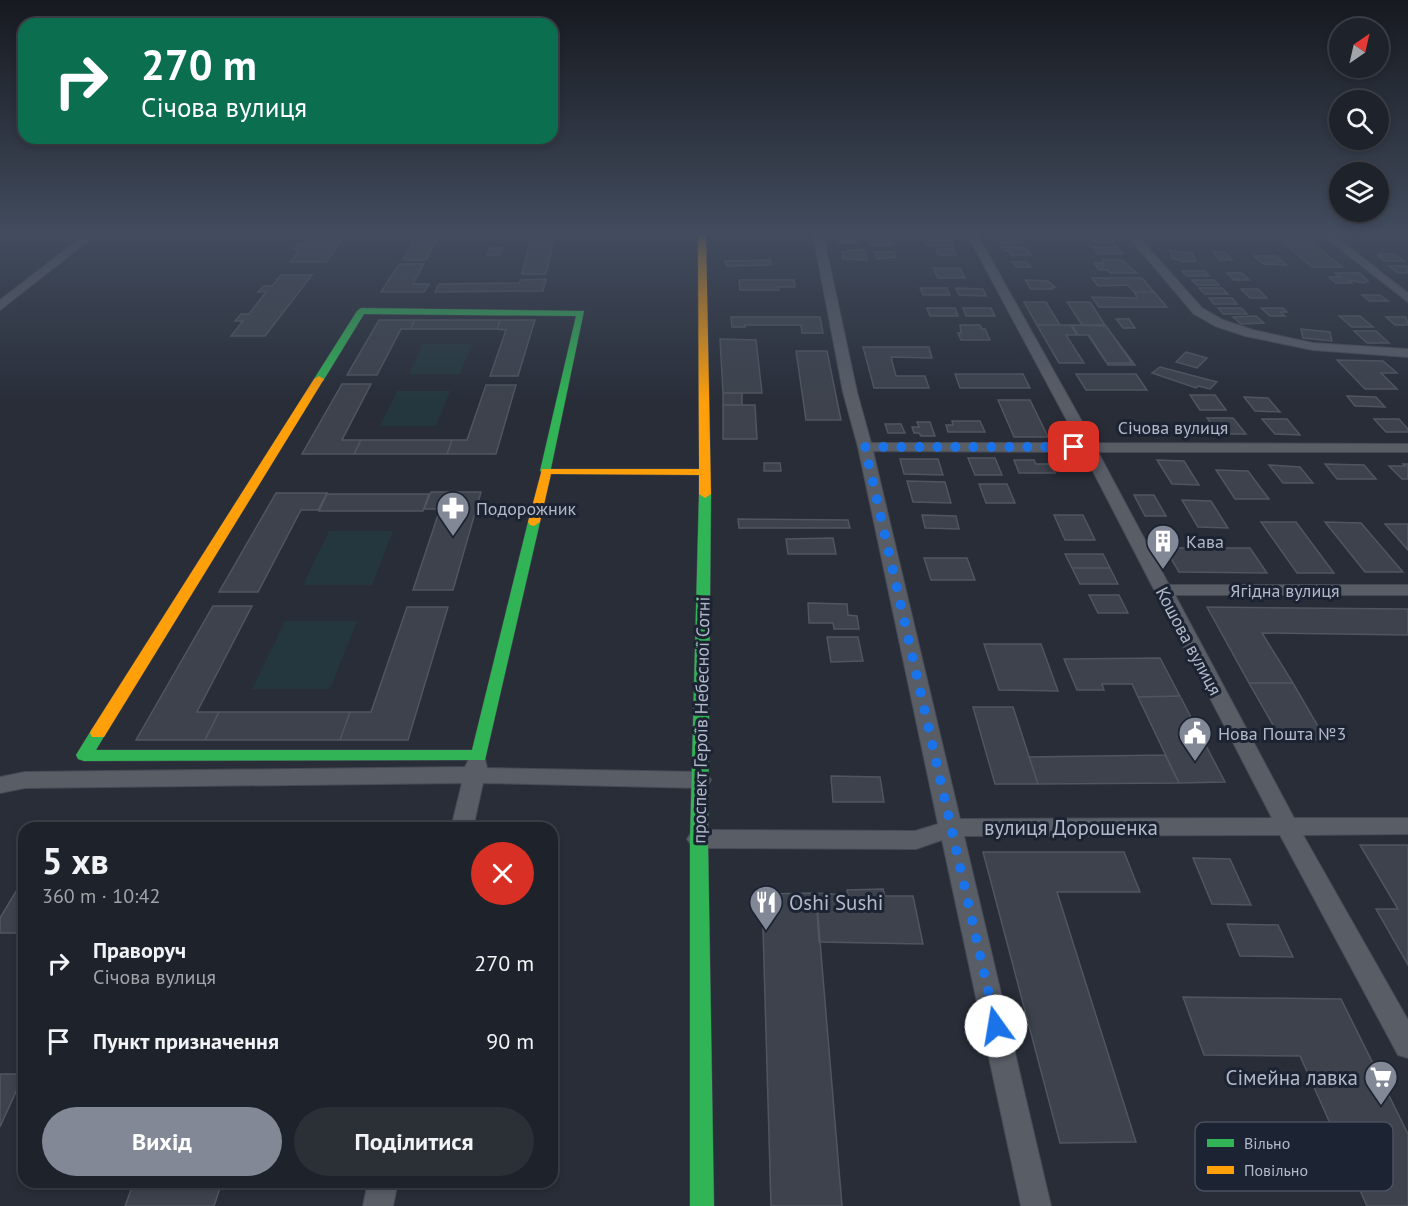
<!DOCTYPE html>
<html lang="uk">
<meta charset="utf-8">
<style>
body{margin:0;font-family:"PT Sans",sans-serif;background:#2b2f36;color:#f1f3f6;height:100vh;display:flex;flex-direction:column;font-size:22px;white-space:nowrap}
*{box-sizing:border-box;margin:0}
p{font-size:20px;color:#a1a4a8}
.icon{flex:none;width:33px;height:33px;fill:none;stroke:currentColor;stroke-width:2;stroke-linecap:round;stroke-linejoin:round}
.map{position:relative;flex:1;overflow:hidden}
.panel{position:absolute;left:18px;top:822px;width:540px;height:366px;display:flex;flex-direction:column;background:#1e222a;border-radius:18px;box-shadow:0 3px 9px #0003,0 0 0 2px #3c3f47}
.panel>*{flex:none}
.banner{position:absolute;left:18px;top:18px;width:540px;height:126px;border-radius:18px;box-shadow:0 3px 9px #0003,0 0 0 2px #3c3f47;background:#0b6e4f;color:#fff;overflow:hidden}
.needle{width:39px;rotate:34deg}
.tools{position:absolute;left:1329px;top:18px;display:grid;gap:12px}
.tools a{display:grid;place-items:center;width:60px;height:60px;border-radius:50%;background:#1e222a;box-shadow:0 3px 9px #0003,0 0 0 2px #3c3f47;font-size:30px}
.pin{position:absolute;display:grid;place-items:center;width:51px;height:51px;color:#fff;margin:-26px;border-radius:12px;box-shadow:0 3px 9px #0006}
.me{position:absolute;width:66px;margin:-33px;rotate:347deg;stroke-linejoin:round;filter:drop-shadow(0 0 4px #0008)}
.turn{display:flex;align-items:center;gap:21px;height:126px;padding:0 24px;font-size:27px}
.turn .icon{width:78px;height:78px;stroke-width:2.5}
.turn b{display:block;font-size:42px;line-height:51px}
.round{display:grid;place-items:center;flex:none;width:63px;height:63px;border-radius:32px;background:#2b2f36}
.overview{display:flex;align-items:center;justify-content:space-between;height:102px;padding:0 24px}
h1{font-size:36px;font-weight:700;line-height:45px}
.cta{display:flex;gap:12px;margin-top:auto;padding:12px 24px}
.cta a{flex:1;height:69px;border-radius:36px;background:#828896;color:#fff;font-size:24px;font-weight:700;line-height:69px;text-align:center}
.cta a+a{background:#2b2f36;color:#f1f3f6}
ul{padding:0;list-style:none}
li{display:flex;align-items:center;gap:18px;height:78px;padding:0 24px}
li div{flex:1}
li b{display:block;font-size:22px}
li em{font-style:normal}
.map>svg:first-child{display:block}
.green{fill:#25373e}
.building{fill:#3d424c;stroke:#50555f;stroke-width:1.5}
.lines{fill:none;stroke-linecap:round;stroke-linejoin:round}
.street-casing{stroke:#464a55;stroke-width:2}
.fast-casing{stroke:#464a55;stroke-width:1}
.slow-casing{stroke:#464a55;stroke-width:1}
.street{fill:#595d66;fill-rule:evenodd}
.fast{fill:#30b455;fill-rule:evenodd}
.slow{fill:#ff9f0a;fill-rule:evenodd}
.route{stroke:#1a73e8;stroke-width:10;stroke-dasharray:0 18}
.labels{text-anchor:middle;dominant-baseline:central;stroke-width:6;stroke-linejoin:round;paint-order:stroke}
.street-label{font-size:18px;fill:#b2b9c9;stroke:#1c2333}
.poi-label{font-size:18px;fill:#b2b9c9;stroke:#1c2333;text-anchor:start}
.near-street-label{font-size:21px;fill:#b2b9c9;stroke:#1c2333}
.near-poi-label{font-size:21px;fill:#b2b9c9;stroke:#1c2333;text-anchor:start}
.key{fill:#1c2333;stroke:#495060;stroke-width:1.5}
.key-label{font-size:16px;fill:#b2b9c9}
</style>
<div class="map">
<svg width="1408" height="1206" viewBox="0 0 1408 1206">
<rect width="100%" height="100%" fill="#282d38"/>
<!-- green -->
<path class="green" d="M423 344H472L460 374H409Z
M397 391H450L436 426H380Z
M329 531H393L372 585H303Z
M285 621H357L330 689H252Z"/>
<!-- building -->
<path class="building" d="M313 234H346L326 262H290L300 250H294L298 244H304Z
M418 234H439L426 260H403Z
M532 234H555L546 274H522Z
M727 234H801L802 239H727Z
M927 234H946L949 239H922L921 236H928Z
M996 234H1023L1025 238H1019L1022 243H1001Z
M1087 234H1107L1113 242H1093Z
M1273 234H1301L1342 267H1312Z
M1153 236H1182L1187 242H1158Z
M835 237H857L859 243H837Z
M868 238H889L892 245H870Z
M928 240H950L953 246H926L925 243 929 244Z
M1000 246 1026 248 1031 255H1011L1009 251H1004Z
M1093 247H1117L1123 254H1099Z
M490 248H503L499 255H487Z
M936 249H953L956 255H938Z
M848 250H864L867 260 843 259 842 252H848Z
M1170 251 1188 252 1193 254 1196 261 1182 262 1181 260 1173 259Z
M875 252H894L896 257 877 259Z
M1213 252H1224L1232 260H1220Z
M1378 254H1395L1404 261H1384L1378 256H1382Z
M1254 256H1276L1286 265 1263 264Z
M770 260 771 265 726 266 725 261Z
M1102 260H1122L1137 273H1110L1108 270H1099L1094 263H1104Z
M1012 262H1027L1031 267H1016Z
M399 264H424L413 284H429L424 292H381Z
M1389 266H1407L1408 273H1398Z
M933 268H960L965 278H938Z
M1182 271H1204L1209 276H1187Z
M1227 273H1242L1249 280H1234Z
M1335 273H1360L1368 281 1364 283 1348 280 1352 283H1336L1329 277H1340Z
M281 275H312L265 336H231L243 321H235L241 314H249L266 292H258L264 286H272Z
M1092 278H1142L1154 292H1134L1128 285 1098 286Z
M546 279 543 291 435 292 439 284 519 283 521 280Z
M739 280H794L795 287H778L779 290H740Z
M1025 280 1048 281 1055 287H1052L1053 289H1031Z
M1192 280H1214L1219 285H1197Z
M920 288H947L950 295H923Z
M956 288 983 289 986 296 959 295Z
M1199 288H1222L1228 294H1205Z
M1241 289H1258L1267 298H1250Z
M1134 292H1154L1167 307H1099L1092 297 1138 298Z
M1362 295H1380L1388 301H1369Z
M1209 298H1232L1237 304H1214Z
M1024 302H1046L1060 325H1037Z
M1067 302H1090L1105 325H1082Z
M927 308H955L958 316H930Z
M963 308H991L995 316H966Z
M1218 308H1241L1247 314H1223Z
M1261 308H1283L1287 312H1280L1285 316H1270Z
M1256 316 1264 323 1241 324 1233 317Z
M1339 316H1360L1373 327H1352Z
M731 317H820L823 333H802L801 325H745V327H732Z
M1386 317H1406L1408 325H1395Z
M1116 319H1129L1135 328H1123Z
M379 320H415L410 329H401L377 375H347Z
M415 320H500L497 329H410Z
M500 320H535L518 376H490L506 330 497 329Z
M960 325H980L982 329H985L990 340H961L958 333H961Z
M1037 325H1105L1135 365H1108L1088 335H1066L1084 363H1059Z
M1037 325H1071L1077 335H1066L1084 363H1059Z
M1072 325 1106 326 1132 363H1107L1089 335H1078Z
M1301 329 1330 332 1332 341 1303 338Z
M1354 331H1376L1389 343H1367Z
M720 339 756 340 762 393H723Z
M863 347H929L932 358 891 357 896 376H925L929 388H874Z
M796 351H827L841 420H806Z
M1186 352 1207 358 1197 368 1176 362Z
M1337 360 1383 361 1397 373H1381L1397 389H1365Z
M1160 367 1217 382 1210 389 1198 386 1196 388 1152 373Z
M955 374H1023L1030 388H960Z
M1076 374H1136L1147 390H1086Z
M342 384H371L342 440H361L354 454H302Z
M486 385H516L496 454H447L452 440H467Z
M723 393H742V405H723Z
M1190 395H1215L1226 410H1200Z
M1347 396 1376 397 1385 407 1355 406Z
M1244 397 1268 398 1280 412 1255 411Z
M998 400H1030L1048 437H1014Z
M723 405H755L757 439H723Z
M1207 418H1233L1246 434H1219Z
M1262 419H1287L1300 435 1275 434Z
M1374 419H1399L1408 429V432H1386Z
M952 421H980L985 432H948L946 425H953Z
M917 422H930L935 436H921L919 433H914L912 427H919Z
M885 424H901L905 433H888Z
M361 440H452L447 454H354Z
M968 458H995L1002 475H975Z
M900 459H938L943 475 904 474Z
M1014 460H1034L1036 464H1050L1055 473H1019Z
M1157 460 1184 461 1199 485 1172 484Z
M764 463H780L781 471H764Z
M1325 464 1364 465 1376 479H1337Z
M1403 464H1408V479H1402L1389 466H1405Z
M1269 465 1300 467 1313 483H1283Z
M1216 470 1248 471 1269 499H1235Z
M907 481 945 482 951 503 913 502Z
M979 484H1007L1015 503H986Z
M431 492H481L453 590H413L440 509H424Z
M276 493H327L318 510H301L258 592H219Z
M327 494H429L423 511H319Z
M1134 495H1154L1166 516H1145Z
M1182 500 1211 501 1228 528 1198 527Z
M922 515 956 516 959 529 925 528Z
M1054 515H1083L1095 540H1065Z
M738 519 848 520 850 528H739Z
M1261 522H1296L1334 573H1297Z
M1325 522 1361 523 1403 572H1365Z
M1385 524H1408V550Z
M833 538 836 554H788L786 539Z
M1165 548H1250L1267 573 1179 572Z
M1065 554H1103L1110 568H1072Z
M924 558H967L975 580H931Z
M1072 568H1110L1118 584H1080Z
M1089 595H1119L1128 613H1098Z
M808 603 847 604 848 615 857 616 859 629H834L833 623H809Z
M213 606H252L197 712H219L205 740H136Z
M407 607H448L408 740H340L350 712H371Z
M1207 607 1408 609V635L1262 633 1293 683H1249Z
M827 637H858L863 661 831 662Z
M984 644H1041L1058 691 999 690Z
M1160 658 1180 696 1138 697 1132 684H1102L1104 690H1077L1064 659Z
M1249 683H1293L1326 740 1281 739Z
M1180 696 1225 782 1179 783 1138 697Z
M973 707H1013L1038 784H995Z
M219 712H350L340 740H205Z
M1165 755 1179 783 1038 784 1029 757Z
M831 776 880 777 884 802H833Z
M1360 845H1408V965L1376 909H1398Z
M983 852H1124L1140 892H1057L1136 1142 1060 1143Z
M1193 858 1230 859 1251 905 1212 904Z
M18 888H24V933H0V918Z
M883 889 885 896H913L923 944 819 942 816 893 848 895 847 890Z
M816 893 842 1206H771L762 894Z
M1227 924 1278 925 1293 957 1240 956Z
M1183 997 1341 999 1408 1134V1206H1367L1300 1056 1204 1055Z
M0 1074H24L0 1127Z
M134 1182H222L214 1206H125Z"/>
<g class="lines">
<defs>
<path id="street" d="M86 234H97L0 310V300Z
M813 234H823L857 392 871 443H1079L967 234H977L1094 443 1408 444V452H1098L1169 585H1408V595H1175L1294 818H1408V834L1303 835 1408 1020V1058L1398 1055 1280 835 964 836 1051 1206H1021L942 840 916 849 699 848 691 845 687 839 691 833 699 830 915 831 938 824 858 447 843 392ZM873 451 1083 452 1272 818 960 819Z
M1126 234H1136L1202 308 1223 320 1253 330 1313 343 1408 349V357L1313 350 1245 336 1215 326 1194 314Z
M1321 234H1332L1408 293V302Z
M477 757 485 759 487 768 700 772 708 775 711 780 708 785 700 788 483 783 473 828H451L462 783 25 788 0 793V777L25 772 465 767 469 759Z
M368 1182H398L393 1206H363Z"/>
<path id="fast" d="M361 308 584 311 550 473 546 474 540 471 576 316 364 314 323 381H315L314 379 357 311Z
M705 490 711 494 708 839 714 1206H690V839L699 494Z
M534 518 540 522 485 760 84 761 78 759 76 755 92 729H104L106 733 96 750H472L528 522Z"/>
<path id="slow" d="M698 234H706L711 494 705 498 699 494V475L551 474 540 522 534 526 530 525 528 522 542 469H699Z
M319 376 324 379 104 737H92L90 733 92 729 314 379Z"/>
</defs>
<!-- street casing -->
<use href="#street" class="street-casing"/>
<!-- fast casing -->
<use href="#fast" class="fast-casing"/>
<!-- slow casing -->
<use href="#slow" class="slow-casing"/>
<!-- street -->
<use href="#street" class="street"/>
<!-- fast -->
<use href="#fast" class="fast"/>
<!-- slow -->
<use href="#slow" class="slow"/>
</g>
<!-- sky -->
<linearGradient id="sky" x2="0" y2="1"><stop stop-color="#16191f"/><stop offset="0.58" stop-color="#424c5e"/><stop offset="1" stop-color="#424c5e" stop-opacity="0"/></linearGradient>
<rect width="1408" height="403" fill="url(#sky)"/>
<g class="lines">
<!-- route -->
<path class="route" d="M996 1026 865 447H1074"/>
</g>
<!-- icons -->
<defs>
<symbol id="pharmacy-pin" viewBox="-11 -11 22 30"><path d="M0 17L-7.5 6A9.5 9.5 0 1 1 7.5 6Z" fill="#828896" stroke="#1c2333"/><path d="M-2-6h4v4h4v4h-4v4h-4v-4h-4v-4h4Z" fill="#fff"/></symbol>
<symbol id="building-pin" viewBox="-11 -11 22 30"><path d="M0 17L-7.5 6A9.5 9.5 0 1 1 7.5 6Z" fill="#828896" stroke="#1c2333"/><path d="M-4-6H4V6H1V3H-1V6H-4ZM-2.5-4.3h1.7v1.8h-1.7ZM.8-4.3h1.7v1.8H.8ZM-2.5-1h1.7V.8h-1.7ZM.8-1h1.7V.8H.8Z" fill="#fff"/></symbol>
<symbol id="civic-pin" viewBox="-11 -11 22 30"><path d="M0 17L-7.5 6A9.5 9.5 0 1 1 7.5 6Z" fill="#828896" stroke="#1c2333"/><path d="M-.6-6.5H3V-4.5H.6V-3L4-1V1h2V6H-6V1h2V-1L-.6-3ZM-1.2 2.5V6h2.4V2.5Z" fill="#fff"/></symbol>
<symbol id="restaurant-pin" viewBox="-11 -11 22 30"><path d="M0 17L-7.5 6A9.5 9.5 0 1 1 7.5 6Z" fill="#828896" stroke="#1c2333"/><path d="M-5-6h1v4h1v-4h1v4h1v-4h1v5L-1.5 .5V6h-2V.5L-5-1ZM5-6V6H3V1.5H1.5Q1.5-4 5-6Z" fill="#fff"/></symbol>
<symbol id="supermarket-pin" viewBox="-11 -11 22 30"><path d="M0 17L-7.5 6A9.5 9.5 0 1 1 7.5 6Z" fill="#828896" stroke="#1c2333"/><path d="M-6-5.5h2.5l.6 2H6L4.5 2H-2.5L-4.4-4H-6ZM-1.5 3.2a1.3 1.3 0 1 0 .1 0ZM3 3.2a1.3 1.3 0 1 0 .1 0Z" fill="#fff"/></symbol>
</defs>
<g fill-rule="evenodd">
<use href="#pharmacy-pin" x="434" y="489" width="38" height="52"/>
<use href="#building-pin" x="1144" y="522" width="38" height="52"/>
<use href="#civic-pin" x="1176" y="714" width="38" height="52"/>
<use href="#restaurant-pin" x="747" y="883" width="38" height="52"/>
<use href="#supermarket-pin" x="1362" y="1058" width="38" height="52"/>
</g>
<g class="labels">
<!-- street labels -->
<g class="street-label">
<text x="1173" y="427">Січова вулиця</text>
<text x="1285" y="590">Ягідна вулиця</text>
<text transform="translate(1189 641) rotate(62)">Кошова вулиця</text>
<text transform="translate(701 720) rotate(-89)">проспект Героїв Небесної Сотні</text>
</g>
<!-- poi labels -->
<g class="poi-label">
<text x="476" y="508">Подорожник</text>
<text x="1186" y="541">Кава</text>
<text x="1218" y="733">Нова Пошта №3</text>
</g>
<!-- near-street labels -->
<g class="near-street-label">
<text x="1071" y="827">вулиця Дорошенка</text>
</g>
<!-- near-poi labels -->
<g class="near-poi-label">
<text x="789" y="902">Oshi Sushi</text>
<text x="1358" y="1077" text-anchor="end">Сімейна лавка</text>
</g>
</g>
<!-- legend -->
<rect x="1195" y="1122" width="198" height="69" rx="9" class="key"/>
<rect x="1207" y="1139" width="27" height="8" fill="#30b455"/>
<rect x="1207" y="1166" width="27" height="8" fill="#ff9f0a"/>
<g class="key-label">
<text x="1244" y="1149">Вільно</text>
<text x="1244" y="1176">Повільно</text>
</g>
</svg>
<div class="tools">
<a><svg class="needle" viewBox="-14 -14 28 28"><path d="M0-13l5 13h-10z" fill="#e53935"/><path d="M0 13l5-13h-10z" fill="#a1a4a8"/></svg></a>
<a><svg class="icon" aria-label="search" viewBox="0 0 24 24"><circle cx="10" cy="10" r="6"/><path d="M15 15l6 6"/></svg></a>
<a><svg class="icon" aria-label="layers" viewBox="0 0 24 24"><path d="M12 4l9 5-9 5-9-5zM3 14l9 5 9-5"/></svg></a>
</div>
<div class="pin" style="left:1074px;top:447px;background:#d93025"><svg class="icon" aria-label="arrive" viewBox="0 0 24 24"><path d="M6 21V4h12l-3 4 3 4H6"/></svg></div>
<svg class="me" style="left:996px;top:1026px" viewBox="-20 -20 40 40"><circle r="19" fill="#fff"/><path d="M0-13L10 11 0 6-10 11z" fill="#1a73e8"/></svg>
<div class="banner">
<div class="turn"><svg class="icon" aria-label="right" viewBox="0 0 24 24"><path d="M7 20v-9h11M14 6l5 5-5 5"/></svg><div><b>270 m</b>Січова вулиця</div></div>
</div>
<section class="panel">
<div class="overview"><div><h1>5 хв</h1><p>360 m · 10:42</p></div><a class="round" style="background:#d93025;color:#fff"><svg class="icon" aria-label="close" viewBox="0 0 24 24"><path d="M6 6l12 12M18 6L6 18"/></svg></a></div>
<ul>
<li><svg class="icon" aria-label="right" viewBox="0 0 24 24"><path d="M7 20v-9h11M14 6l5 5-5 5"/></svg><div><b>Праворуч</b><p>Січова вулиця</p></div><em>270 m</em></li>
<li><svg class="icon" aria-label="arrive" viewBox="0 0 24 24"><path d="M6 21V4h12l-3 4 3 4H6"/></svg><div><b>Пункт призначення</b></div><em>90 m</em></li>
</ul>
<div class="cta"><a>Вихід</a><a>Поділитися</a></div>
</section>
</div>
